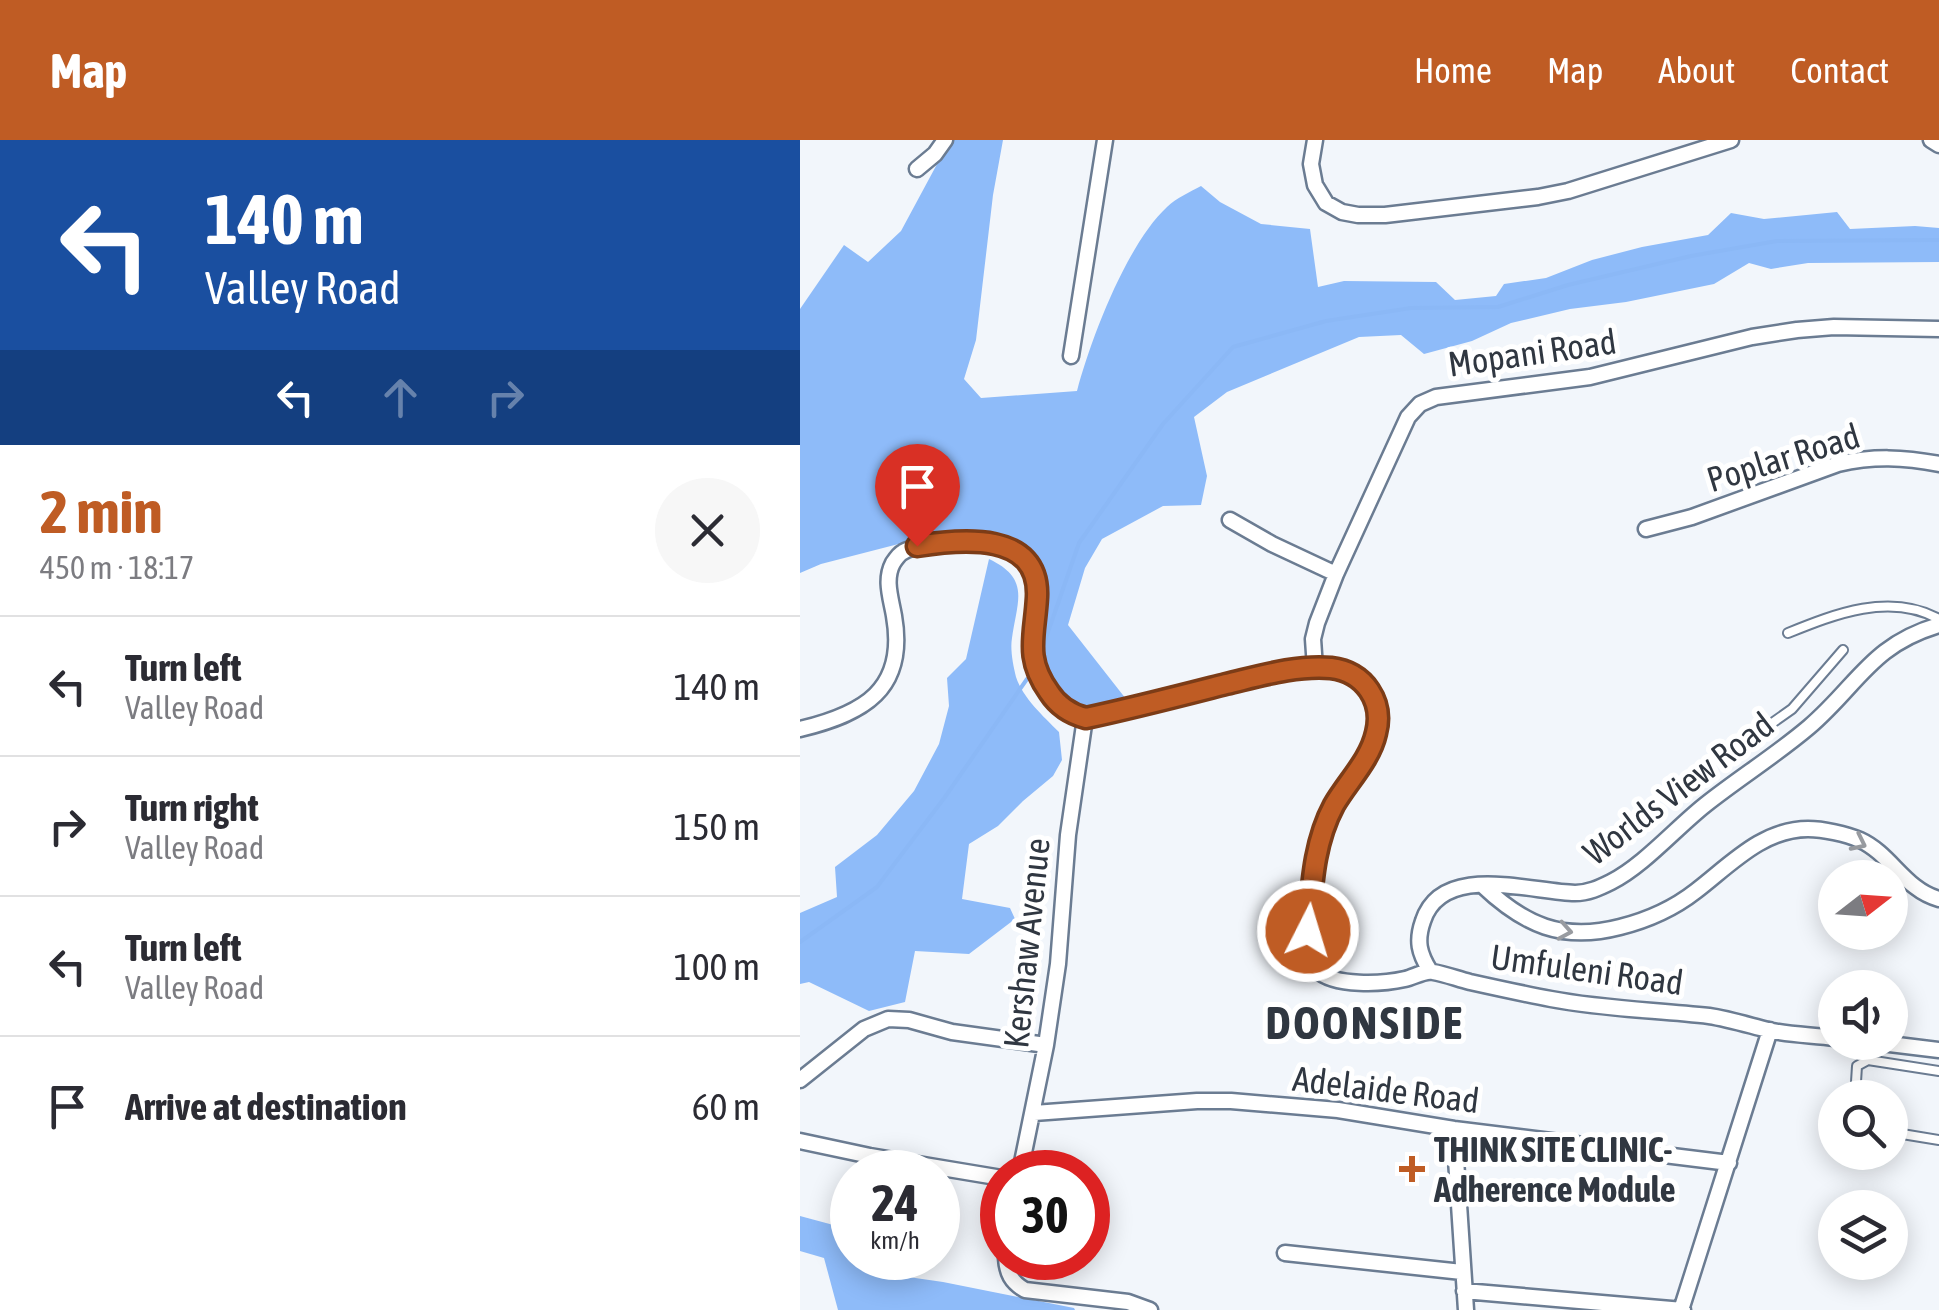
<!DOCTYPE html>
<meta charset="utf-8">
<style>
body{margin:0;font-family:"Asap Condensed",sans-serif;background:#f7f7f7;color:#2b2b33;height:100vh;display:flex;flex-direction:column;font-size:38px;white-space:nowrap}
*{box-sizing:border-box;margin:0}
p{font-size:32px;color:#7c7c81}
.icon{flex:none;width:55px;height:55px;fill:none;stroke:currentColor;stroke-width:2;stroke-linecap:round;stroke-linejoin:round}
.map{position:relative;flex:1;overflow:hidden}
.sheet{display:flex;flex-direction:column;background:#fff;width:800px}
.sheet>*{flex:none}
.hud{background:#1a4fa0;color:#fff;overflow:hidden}
.needle{width:65px;rotate:73deg}
.buttons{position:absolute;left:1018px;top:720px;display:grid;gap:20px}
.buttons a{display:grid;place-items:center;width:90px;height:90px;border-radius:50%;background:#fff;box-shadow:0 5px 25px #0003;font-size:50px}
.speed{position:absolute;left:30px;top:1010px;display:flex;gap:20px;font-size:50px;font-weight:700;text-align:center}
.speed>*{display:grid;place-content:center;width:130px;height:130px;border-radius:50%;background:#fff;box-shadow:0 5px 25px #0003;line-height:1}
.speed small{font-size:25px;font-weight:400}
.speed .limit{border:15px solid #d22;background:#fff;color:#111}
.pin{position:absolute;display:grid;place-items:center;width:85px;height:85px;color:#fff;margin:-102px -42px;border-radius:50% 50% 50% 0;rotate:-45deg;box-shadow:0 0 10px #0007}
.pin .icon{rotate:45deg}
.me{position:absolute;width:110px;margin:-55px;rotate:5deg;stroke-linejoin:round;filter:drop-shadow(0 0 8px #0008)}
.turn{display:flex;align-items:center;gap:35px;height:210px;padding:0 40px;font-size:45px}
.turn .icon{width:130px;height:130px;stroke-width:2.5}
.turn b{display:block;font-size:70px;line-height:85px}
.lanes{display:flex;align-items:center;height:95px;padding:0 40px;background:#0003;justify-content:center;gap:50px;direction:ltr}
.lanes .off{opacity:.35}
.round{display:grid;place-items:center;flex:none;width:105px;height:105px;border-radius:52px;background:#f7f7f7}
.overview{display:flex;align-items:center;justify-content:space-between;height:170px;padding:0 40px}
h1{font-size:60px;font-weight:700;line-height:75px;color:#bf5c24}
ul{padding:0;list-style:none}
li{display:flex;align-items:center;gap:30px;height:140px;padding:0 40px;border-top:2px solid #e1e1e2}
li div{flex:1}
li b{display:block;font-size:38px}
li em{font-style:normal}
header{display:flex;align-items:center;gap:60px;box-sizing:border-box;height:140px;padding:0 50px;background:#bf5c24;color:#fff}
header strong{font-size:48px}
nav{display:flex;gap:55px;margin-inline-start:auto;font-size:35px}
main{display:flex;flex:1;min-height:0}
.map>svg:first-child{display:block}
.forest{fill:#8ebbf9}
.lines{fill:none;stroke-linecap:round;stroke-linejoin:round}
.stream{stroke:#8bb8f6;stroke-width:4}
.service-casing{stroke:#6b7c92;stroke-width:12}
.minor-casing{stroke:#6b7c92;stroke-width:19}
.service{stroke:#fff;stroke-width:8}
.minor{stroke:#fff;stroke-width:14}
.oneway{stroke:#989ba0}
.route-casing{stroke:#7c3c17;stroke-width:25}
.route{stroke:#bf5c24;stroke-width:18}
.poi-dot{fill:#bf5c24;stroke:#fff;stroke-width:4}
.labels{text-anchor:middle;dominant-baseline:central;stroke-width:10;stroke-linejoin:round;paint-order:stroke}
.street-label{font-size:35px;fill:#303741;stroke:#fff}
.poi-label{font-size:35px;font-weight:bold;fill:#303741;stroke:#fff;text-anchor:start}
.district-label{font-size:45px;font-weight:bold;letter-spacing:2.5px;fill:#303741;stroke:#fff}
</style>
<header>
<strong>Map</strong>
<nav><a>Home</a><a>Map</a><a>About</a><a>Contact</a></nav>
</header>
<main>
<section class="sheet">
<div class="hud">
<div class="turn"><svg class="icon" aria-label="left" viewBox="0 0 24 24"><path d="M17 20v-9H6M10 6l-5 5 5 5"/></svg><div><b>140 m</b>Valley Road</div></div>
<div class="lanes"><svg class="icon" aria-label="left" viewBox="0 0 24 24"><path d="M17 20v-9H6M10 6l-5 5 5 5"/></svg><svg class="icon off" aria-label="ahead" viewBox="0 0 24 24"><path d="M12 20V5M6 11l6-6 6 6"/></svg><svg class="icon off" aria-label="right" viewBox="0 0 24 24"><path d="M7 20v-9h11M14 6l5 5-5 5"/></svg></div>
</div>
<div class="overview"><div><h1>2 min</h1><p>450 m · 18:17</p></div><a class="round"><svg class="icon" aria-label="close" viewBox="0 0 24 24"><path d="M6 6l12 12M18 6L6 18"/></svg></a></div>
<ul>
<li><svg class="icon" aria-label="left" viewBox="0 0 24 24"><path d="M17 20v-9H6M10 6l-5 5 5 5"/></svg><div><b>Turn left</b><p>Valley Road</p></div><em>140 m</em></li>
<li><svg class="icon" aria-label="right" viewBox="0 0 24 24"><path d="M7 20v-9h11M14 6l5 5-5 5"/></svg><div><b>Turn right</b><p>Valley Road</p></div><em>150 m</em></li>
<li><svg class="icon" aria-label="left" viewBox="0 0 24 24"><path d="M17 20v-9H6M10 6l-5 5 5 5"/></svg><div><b>Turn left</b><p>Valley Road</p></div><em>100 m</em></li>
<li><svg class="icon" aria-label="arrive" viewBox="0 0 24 24"><path d="M6 21V4h12l-3 4 3 4H6"/></svg><div><b>Arrive at destination</b></div><em>60 m</em></li>
</ul>
</section>
<div class="map">
<svg width="1139" height="1170" viewBox="0 0 1139 1170">
<rect width="100%" height="100%" fill="#f2f6fb"/>
<!-- forest -->
<path class="forest" d="M150 0H203L193 55 176 200 164 239 181 258 277 251C291 198 327 104 367 67 376 58 390 52 401 46L420 62 461 84 510 89 518 147 544 141 636 142 655 160 696 156 704 144 746 138 792 120 842 107 908 95 931 73 964 79 1037 72 1050 89 1115 86 1139 88V122L1008 123 971 129 949 123 914 144 826 162 770 169 711 183 672 201 624 214 601 195 559 197 427 252 394 277 407 336 401 365 363 366 302 399 285 428 268 485 326 559 302 568 272 565 253 544 238 505 243 444 240 428 232 413 219 401 200 395 114 400 21 424 0 433V169L44 105 68 122 101 91Z
M189 419C231 439 217 461 212 498 210 509 213 525 216 537 223 558 243 576 259 592L262 620 253 636 223 661 198 686 169 704 162 759 210 768 215 779 169 814 115 811 105 862 69 871 9 842 0 844V773L37 757 35 727 77 695 114 651 139 604 149 566 147 538 166 519Z
M0 1076 52 1090V1118H63L67 1131 143 1142 274 1168 275 1170H38L24 1118 0 1111Z"/>
<g class="lines">
<!-- stream -->
<path class="stream" d="M241 512 279 403 363 284 433 207 526 181 611 168 698 167 768 145 891 116 977 101 1139 100
M0 802 77 747 145 657 227 539"/>
<defs>
<path id="service" d="M988 493C1035 474 1090 452 1139 479
M944 603 992 569 1043 510
M1055 958 1057 926 1068 920 1139 931
M1090 992 1139 1000"/>
<path id="minor" d="M515 0 511 24 515 45 526 63 542 72 558 75H585L738 57 768 51 931 0
M1131 0 1139 5
M117 29 135 14 145 0
M271 216 305 0
M430 380 472 404 536 434
M846 389 892 377 1038 324C1073 316 1104 317 1139 324
M515 528 513 499 517 483 536 434 608 277 620 264 636 257 790 237 952 197 997 190 1034 187 1139 189
M0 589C63 574 107 550 94 476 91 458 84 440 93 423 95 420 99 414 103 412 120 401 190 399 209 407 216 410 222 415 227 421 249 450 227 486 233 518 235 531 242 542 249 552 258 566 270 574 285 578 335 568 383 555 432 543 473 533 546 509 573 554 583 572 578 595 569 612 555 639 533 660 523 690 513 718 512 749 509 779 508 795 506 817 517 830 534 847 583 844 605 839 614 837 625 830 633 832 645 834 658 839 670 842 697 848 724 854 751 859 803 869 856 870 909 876 929 879 948 885 968 890 989 895 1013 895 1035 898
M682 745C724 785 762 802 820 787 848 780 873 769 896 751 929 726 962 689 1008 689 1023 689 1046 694 1060 700 1091 714 1105 750 1139 759
M630 831C619 813 616 801 623 781 642 722 730 752 775 753 788 753 799 748 811 742 843 726 876 688 905 665 939 638 976 615 1009 587 1058 545 1071 505 1139 485
M1073 902 1139 910
M0 940 64 889 88 879 109 880 152 892 246 905
M234 973 397 961H431L538 970 654 989 929 1023
M654 989 666 1170
M0 1001 70 1016 202 1038
M220 1032 246 905 258 824 268 695 285 578
M485 1113 662 1132
M206 1118C207 1133 211 1142 225 1150L328 1162 350 1170
M664 1151 883 1170
M881 1170 970 890"/>
</defs>
<!-- service casing -->
<use href="#service" class="service-casing"/>
<!-- minor casing -->
<use href="#minor" class="minor-casing"/>
<!-- service -->
<use href="#service" class="service"/>
<!-- minor -->
<use href="#minor" class="minor"/>
</g>
<!-- one-way arrows -->
<defs><path id="oneway-chevron" d="M-2-3.5L2.5 0L-2 3.5" fill="none" stroke-width="1.6" stroke-linecap="round" stroke-linejoin="round" transform="scale(2.5)"/></defs>
<g class="oneway">
<use href="#oneway-chevron" transform="translate(1059 703) rotate(26)"/>
<use href="#oneway-chevron" transform="translate(765 791) rotate(10)"/>
</g>
<g class="lines">
<defs>
<path id="route" d="M117 406C161 399 240 391 237 457 235 496 224 517 249 552 258 566 270 574 286 578 333 568 379 556 426 544 460 536 496 525 531 528 565 532 584 562 576 593 570 620 548 641 534 665 513 704 512 748 508 791"/>
</defs>
<!-- route casing -->
<use href="#route" class="route-casing"/>
<!-- route -->
<use href="#route" class="route"/>
</g>
<!-- markers -->
<path class="poi-dot" d="M607 1014h10v10h10v10h-10v10h-10v-10h-10v-10h10z"/>
<g class="labels">
<!-- street labels -->
<g class="street-label">
<text transform="translate(732 212) rotate(-8)">Mopani Road</text>
<text transform="translate(983 317) rotate(-17)">Poplar Road</text>
<text transform="translate(878 648) rotate(-37)">Worlds View Road</text>
<text transform="translate(226 803) rotate(-84)">Kershaw Avenue</text>
<text transform="translate(787 829) rotate(8)">Umfuleni Road</text>
<text transform="translate(586 949) rotate(7)">Adelaide Road</text>
</g>
<!-- poi labels -->
<g class="poi-label">
<text x="634" y="1009">THINK SITE CLINIC-<tspan x="634" dy="40">Adherence Module</tspan></text>
</g>
<!-- district labels -->
<g class="district-label">
<text x="565" y="883">DOONSIDE</text>
</g>
</g>
</svg>
<div class="buttons">
<a><svg class="needle" viewBox="-14 -14 28 28"><path d="M0-13l5 13h-10z" fill="#e53935"/><path d="M0 13l5-13h-10z" fill="#7c7c81"/></svg></a>
<a><svg class="icon" aria-label="sound" viewBox="0 0 24 24"><path d="M4 9h4l5-4v14l-5-4H4zM17 9q2 3 0 6"/></svg></a>
<a><svg class="icon" aria-label="search" viewBox="0 0 24 24"><circle cx="10" cy="10" r="6"/><path d="M15 15l6 6"/></svg></a>
<a><svg class="icon" aria-label="layers" viewBox="0 0 24 24"><path d="M12 4l9 5-9 5-9-5zM3 14l9 5 9-5"/></svg></a>
</div>
<div class="speed"><div>24<small>km/h</small></div><div class="limit">30</div></div>
<div class="pin" style="left:117px;top:406px;background:#d93025"><svg class="icon" aria-label="arrive" viewBox="0 0 24 24"><path d="M6 21V4h12l-3 4 3 4H6"/></svg></div>
<svg class="me" style="left:508px;top:791px" viewBox="-20 -20 40 40"><circle r="17" fill="#bf5c24" stroke="#fff" stroke-width="3"/><path d="M0-11L8 9 0 5-8 9z" fill="#fff"/></svg>
</div>
</main>
